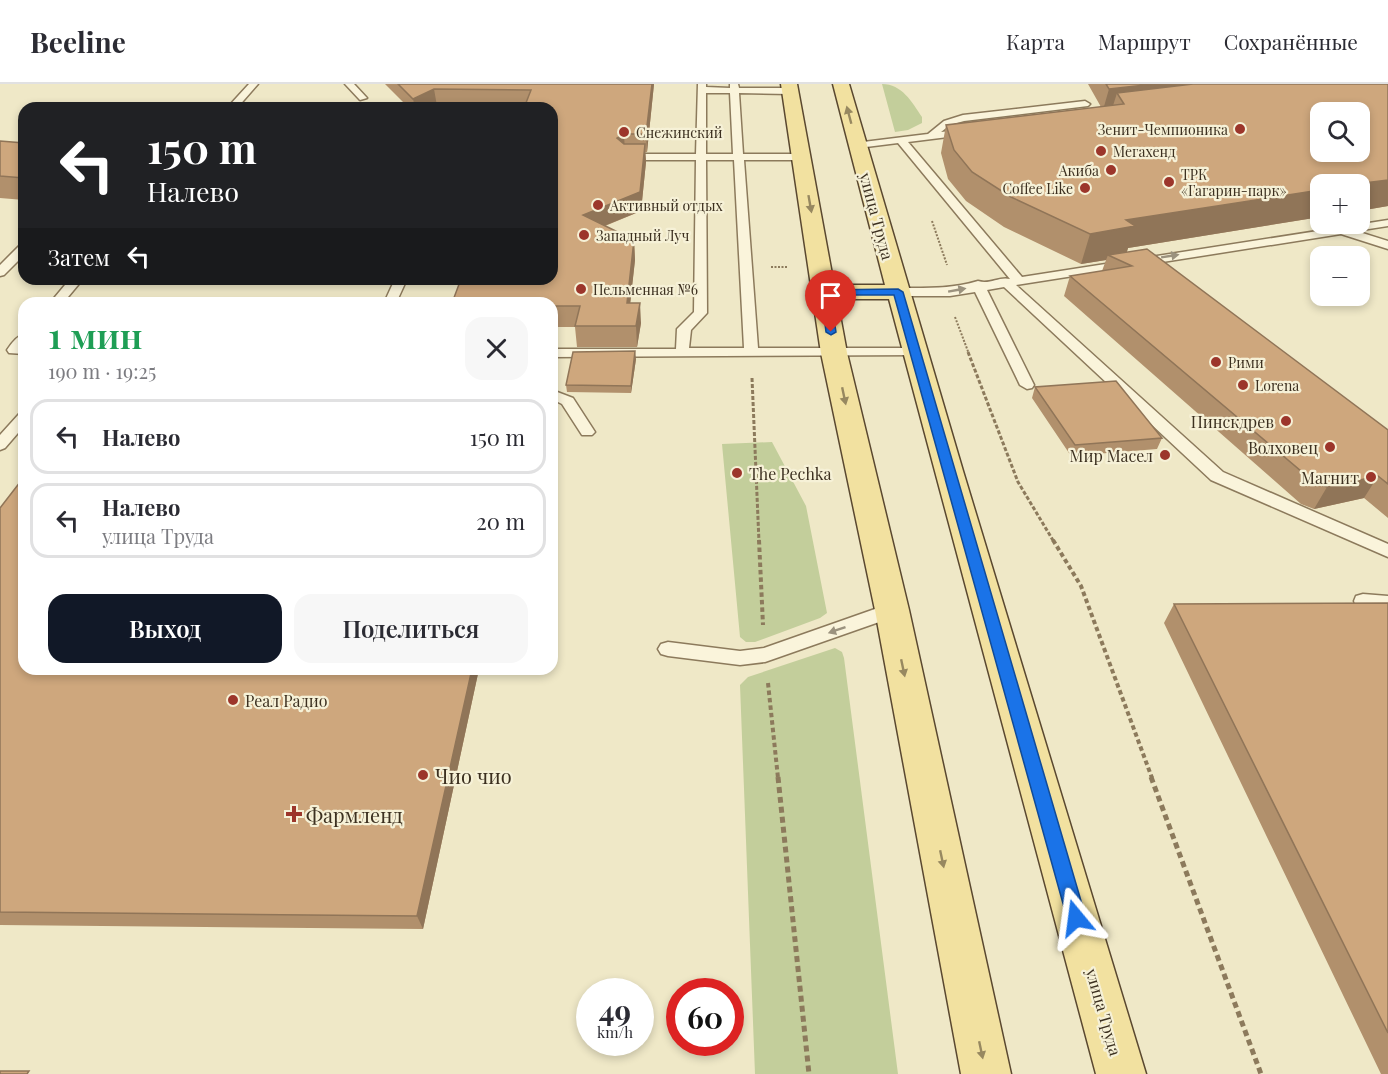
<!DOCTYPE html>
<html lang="ru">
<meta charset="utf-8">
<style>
body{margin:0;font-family:"Playfair Display",serif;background:#f7f7f7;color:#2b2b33;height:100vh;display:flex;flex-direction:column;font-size:22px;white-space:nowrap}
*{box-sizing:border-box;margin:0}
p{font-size:20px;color:#7c7c81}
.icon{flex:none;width:33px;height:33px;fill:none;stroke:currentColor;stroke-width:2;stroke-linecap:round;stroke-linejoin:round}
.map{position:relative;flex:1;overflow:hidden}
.sheet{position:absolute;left:18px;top:213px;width:540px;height:378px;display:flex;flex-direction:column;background:#fff;border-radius:18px;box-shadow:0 3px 9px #0003}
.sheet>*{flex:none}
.banner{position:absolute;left:18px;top:18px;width:540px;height:183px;border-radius:18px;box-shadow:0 3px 9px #0003;background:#202124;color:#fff;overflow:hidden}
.controls{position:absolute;left:1310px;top:18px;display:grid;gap:12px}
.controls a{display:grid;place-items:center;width:60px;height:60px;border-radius:12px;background:#fff;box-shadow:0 3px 9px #0003;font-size:30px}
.speed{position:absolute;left:576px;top:894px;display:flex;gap:12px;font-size:30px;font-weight:700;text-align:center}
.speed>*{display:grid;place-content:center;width:78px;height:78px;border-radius:50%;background:#fff;box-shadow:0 3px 9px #0003;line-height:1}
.speed small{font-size:15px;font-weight:400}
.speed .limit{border:9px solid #d22;background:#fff;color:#111}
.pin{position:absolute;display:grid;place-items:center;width:51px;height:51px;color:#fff;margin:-62px -26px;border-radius:50% 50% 50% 0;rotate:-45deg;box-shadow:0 0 6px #0007}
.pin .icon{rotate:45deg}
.me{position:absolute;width:66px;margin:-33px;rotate:344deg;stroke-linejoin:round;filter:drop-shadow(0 0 4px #0008)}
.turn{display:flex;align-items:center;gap:21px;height:126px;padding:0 30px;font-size:27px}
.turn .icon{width:78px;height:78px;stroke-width:2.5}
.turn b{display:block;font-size:42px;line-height:51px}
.then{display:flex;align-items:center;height:57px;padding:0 30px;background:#0003;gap:12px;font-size:22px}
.round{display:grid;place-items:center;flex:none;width:63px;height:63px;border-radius:18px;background:#f7f7f7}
.overview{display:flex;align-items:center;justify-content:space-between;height:102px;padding:0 30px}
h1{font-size:36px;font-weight:600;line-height:45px;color:#1e9e55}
.button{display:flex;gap:12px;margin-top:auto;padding:12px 30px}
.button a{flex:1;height:69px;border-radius:18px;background:#111827;color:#fff;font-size:24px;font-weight:600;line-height:69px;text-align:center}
.button a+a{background:#f7f7f7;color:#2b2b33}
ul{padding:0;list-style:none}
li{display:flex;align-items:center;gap:18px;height:75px;margin:0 12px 9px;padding:0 18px;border:3px solid #e1e1e2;border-radius:18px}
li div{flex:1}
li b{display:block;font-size:22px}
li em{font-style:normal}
header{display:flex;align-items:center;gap:36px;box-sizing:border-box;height:84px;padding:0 30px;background:#fff;border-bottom:2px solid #e1e1e2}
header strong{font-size:28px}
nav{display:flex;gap:33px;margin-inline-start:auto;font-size:21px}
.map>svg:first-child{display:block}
.green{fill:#c3ce9b}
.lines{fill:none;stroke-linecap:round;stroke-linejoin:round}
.lane-casing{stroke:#8c7a5c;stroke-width:3}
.primary-casing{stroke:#5a4830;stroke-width:3}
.path-far3{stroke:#8c7a5c;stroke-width:2;stroke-dasharray:2 1.5;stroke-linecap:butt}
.path-far2{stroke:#8c7a5c;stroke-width:3;stroke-dasharray:4 2;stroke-linecap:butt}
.path-far1{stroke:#8c7a5c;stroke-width:4;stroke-dasharray:4.5 3;stroke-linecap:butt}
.path{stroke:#8c7a5c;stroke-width:5;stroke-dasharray:6 4;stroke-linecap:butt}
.lane{fill:#faf4db;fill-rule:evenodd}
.primary{fill:#f2e1a0;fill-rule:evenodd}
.wall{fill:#b1906c}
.shaded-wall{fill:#907558}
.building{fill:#cea77d;stroke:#907558;stroke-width:1.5;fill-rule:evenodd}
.oneway{fill:#978860}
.oneway2{fill:#9b927e}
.route{fill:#1a73e8;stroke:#114b97;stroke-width:1.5}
.poi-dot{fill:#9c362b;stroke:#f6f1d7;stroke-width:2}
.labels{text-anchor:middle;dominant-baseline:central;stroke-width:4.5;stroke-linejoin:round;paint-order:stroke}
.far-poi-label{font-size:14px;fill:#3c3020;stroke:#f6f1d7;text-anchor:start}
.street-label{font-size:16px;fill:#3c3020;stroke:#f6f1d7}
.poi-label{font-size:16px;fill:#3c3020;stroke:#f6f1d7;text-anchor:end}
.near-poi-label{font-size:20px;fill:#3c3020;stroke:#f6f1d7;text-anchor:start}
</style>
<header>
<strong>Beeline</strong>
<nav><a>Карта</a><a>Маршрут</a><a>Сохранённые</a></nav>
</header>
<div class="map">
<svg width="1388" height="990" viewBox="0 0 1388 990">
<rect width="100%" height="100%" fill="#efe8c7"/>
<!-- green -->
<path class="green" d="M882 0C902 0 912 18 922 33V39L908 46 895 48Z
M772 358 806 422 827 529 820 534 755 558H746L740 553 722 360Z
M835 564 842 568 844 574 898 990H755L740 601 748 593Z"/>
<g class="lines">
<defs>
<path id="lane" d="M249 0H258L237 24H227Z
M345 0H354L367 14 360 16Z
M698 0H706V3L730 4V0H738L739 4H790L794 7 790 10 739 9 743 70H802L807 73 802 76H744L758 264H916L921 265 923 268 921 271 552 273V265H676L677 245 694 228 696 76H625L620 73 625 70H696ZM706 9H730L733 70H706ZM706 76H734L744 264H689L691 246 707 229Z
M1085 17 1090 20 1088 22 964 37 950 41 941 48 969 45 972 46V50L908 58 1022 193 1388 136V142L1356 147 1388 157V165L1341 150 1016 201 1223 388 1388 460V473L1211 396 1004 203 987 206 1034 301 1032 304 1027 305 1020 301 975 208 950 212H898L892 208 898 204C927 204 951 205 978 197 990 201 999 192 1010 195L898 59 858 64 855 63V59L928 50 944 37 963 31Z
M24 160V171L4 191 0 192V181L20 161Z
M70 195H83L63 219H50Z
M395 195H407L396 219H384Z
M24 250V270L9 269 7 266C11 260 17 252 24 250Z
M552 306 573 314 595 348 592 351H582L562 320 552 315Z
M24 329V342L5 364 0 366V351L19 330Z
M1363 510 1388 512V526L1356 522 1354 517 1356 512Z
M892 519 899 521 901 526 899 531 765 578 740 581 668 572 661 570 658 565 661 560 668 558 740 567 764 564Z"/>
<path id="primary" d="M781 0H797L834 201H885L833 0H849L963 387 1146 990H1096L889 215H837L847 269 909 526 1011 990H961L875 526 821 269Z"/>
</defs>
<!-- lane casing -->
<use href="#lane" class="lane-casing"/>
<!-- primary casing -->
<use href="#primary" class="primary-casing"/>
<!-- path-far3 -->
<path class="path-far3" d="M932 137 947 181
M771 183H788
M955 233 969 270"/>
<!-- path-far2 -->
<path class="path-far2" d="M968 268 1018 398 1054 458
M752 294 759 458"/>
<!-- path-far1 -->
<path class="path-far1" d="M759 456 763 541
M1053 456 1081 502 1152 694
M768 599 778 694"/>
<!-- path -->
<path class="path" d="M778 693 809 990
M1151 693 1261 990"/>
<!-- lane -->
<use href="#lane" class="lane"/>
<!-- primary -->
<use href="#primary" class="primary"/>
</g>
<!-- wall -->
<path class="wall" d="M385 0H654L647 68H645L646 78 641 127 605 142 634 156 635 176 630 219 641 239 637 263H577L575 243H552V219L525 22H437L433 24H409Z
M1088 0H1388V122L1359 127 1320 100V133L1128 164 1127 168 1388 346V434L1364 414 1314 425 1301 420 1064 212 1070 192 1102 187 1106 176 1081 180 1004 143 966 117 948 95 941 69 946 41 1101 23Z
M0 57 24 59V116L0 114Z
M266 195H290L281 200Z
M636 275 631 309 567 308 566 301Z
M1035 303 1162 354 1157 365 1071 372 1032 314Z
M0 424 479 585 423 845 0 841Z
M1388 519V990H1381L1164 539 1174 520Z"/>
<!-- shaded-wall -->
<path class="shaded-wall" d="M652 0H654L647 68 646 50Z
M1154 0H1317L1124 20 1117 9 1112 25 1103 26 1109 5Z
M434 5 437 22 433 24H415L413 15Z
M624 50 625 68 617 54Z
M645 60 646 78 641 127 584 150 583 131Z
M1388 96V122L1359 127V100H1356Z
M1320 106V133L1128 164 1125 173 1108 171 1106 176 1081 180 1090 150 1126 136Z
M634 156 635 176 628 240 627 219Z
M279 195H290L281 200Z
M640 219 641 239 637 263 636 242Z
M635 267 636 275 631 309V302Z
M1378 392 1364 414 1314 425 1327 403Z
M472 585H479L423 845 417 832Z"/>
<!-- building -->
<path class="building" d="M398 0H652L646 50H624L617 54 624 60H645L640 108 583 131 634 156 627 219H640L636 242H575L580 222H552V219H452L461 195H552V24H524L531 6 434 5 413 15Z
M1106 0H1154L1109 5Z
M1193 0H1388V96L1356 100H1320V106L1126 136 1135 142 1090 150 1011 113 972 88 954 66 946 41 1124 20 1117 9ZM1320 28H1359V68H1320Z
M0 57 24 59V94L0 92Z
M1147 165 1388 346V400L1378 392 1327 403 1314 398 1070 192 1132 182 1108 171Z
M635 267 631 302 566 301 573 268Z
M1116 297 1162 354 1075 361 1035 303Z
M24 393V585H472L417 832 0 828V424Z
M1388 519V949L1174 520Z
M0 987H29L27 990H0Z"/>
<!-- one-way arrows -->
<defs><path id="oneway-solid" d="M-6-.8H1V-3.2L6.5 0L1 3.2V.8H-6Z" transform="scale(1.5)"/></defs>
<g class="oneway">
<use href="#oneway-solid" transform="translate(849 31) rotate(-105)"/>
<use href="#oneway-solid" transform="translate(810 120) rotate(80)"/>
<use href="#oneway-solid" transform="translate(844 312) rotate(78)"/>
<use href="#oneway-solid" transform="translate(903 584) rotate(78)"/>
<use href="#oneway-solid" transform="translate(942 775) rotate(78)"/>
<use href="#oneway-solid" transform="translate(981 966) rotate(78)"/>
</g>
<g class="oneway2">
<use href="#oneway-solid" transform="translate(1170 172) rotate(-9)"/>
<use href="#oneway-solid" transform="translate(957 206) rotate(-10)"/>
<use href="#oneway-solid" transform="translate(837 546) rotate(161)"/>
</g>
<!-- route -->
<path class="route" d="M898 205 903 208 1086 834 1083 840 1076 843 1070 840 1067 834 894 211H830L836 248 831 251 826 248 821 206Z"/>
<!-- markers -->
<g class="poi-dot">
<circle cx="1240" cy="45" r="6"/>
<circle cx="624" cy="48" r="6"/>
<circle cx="1101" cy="67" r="6"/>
<circle cx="1111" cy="86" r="6"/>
<circle cx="1169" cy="98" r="6"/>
<circle cx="1085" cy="104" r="6"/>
<circle cx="598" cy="121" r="6"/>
<circle cx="584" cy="151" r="6"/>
<circle cx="581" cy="205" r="6"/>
<circle cx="1216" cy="278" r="6"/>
<circle cx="1243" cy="301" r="6"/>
<circle cx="1286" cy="337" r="6"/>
<circle cx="1330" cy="363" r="6"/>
<circle cx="1165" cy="371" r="6"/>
<circle cx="737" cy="389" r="6"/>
<circle cx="1371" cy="393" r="6"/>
<circle cx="233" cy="616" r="6"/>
<circle cx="423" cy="691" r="6"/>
<path d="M291 721h6v6h6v6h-6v6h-6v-6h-6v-6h6z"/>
</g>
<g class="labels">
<!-- far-poi labels -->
<g class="far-poi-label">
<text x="1228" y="45" text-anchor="end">Зенит-Чемпионика</text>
<text x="636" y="48">Снежинский</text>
<text x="1113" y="67">Мегахенд</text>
<text x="1099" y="86" text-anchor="end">Акиба</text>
<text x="1181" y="90">ТРК<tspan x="1181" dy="16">«Гагарин-парк»</tspan></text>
<text x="1073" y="104" text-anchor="end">Coffee Like</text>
<text x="610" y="121">Активный отдых</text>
<text x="596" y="151">Западный Луч</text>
<text x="593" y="205">Пельменная №6</text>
<text x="1228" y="278">Рими</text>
<text x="1255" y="301">Lorena</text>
</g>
<!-- street labels -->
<g class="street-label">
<text transform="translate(877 132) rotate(75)">улица Труда</text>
<text transform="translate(1104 928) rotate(74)">улица Труда</text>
</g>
<!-- poi labels -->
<g class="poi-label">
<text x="1274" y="337">Пинскдрев</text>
<text x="1318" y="363">Волховец</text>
<text x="1153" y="371">Мир Масел</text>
<text x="749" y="389" text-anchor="start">The Pechka</text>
<text x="1359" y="393">Магнит</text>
<text x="245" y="616" text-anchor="start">Реал Радио</text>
</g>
<!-- near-poi labels -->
<g class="near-poi-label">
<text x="435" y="691">Чио чио</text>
<text x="306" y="730">Фармленд</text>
</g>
</g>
</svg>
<div class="controls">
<a><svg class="icon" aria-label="search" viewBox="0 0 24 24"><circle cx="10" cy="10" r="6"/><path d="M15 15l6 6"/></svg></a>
<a>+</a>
<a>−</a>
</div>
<div class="speed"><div>49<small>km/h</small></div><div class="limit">60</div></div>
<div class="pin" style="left:831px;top:248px;background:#d93025"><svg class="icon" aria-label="arrive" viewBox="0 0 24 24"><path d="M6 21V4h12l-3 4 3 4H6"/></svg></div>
<svg class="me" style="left:1076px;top:834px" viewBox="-20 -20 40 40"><path d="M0-17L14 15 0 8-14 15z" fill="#1a73e8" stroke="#fff" stroke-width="4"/></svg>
<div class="banner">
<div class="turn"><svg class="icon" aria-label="left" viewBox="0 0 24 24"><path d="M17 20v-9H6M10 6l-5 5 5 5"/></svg><div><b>150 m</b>Налево</div></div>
<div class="then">Затем<svg class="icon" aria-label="left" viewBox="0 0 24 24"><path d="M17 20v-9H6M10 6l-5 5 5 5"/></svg></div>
</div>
<section class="sheet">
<div class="overview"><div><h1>1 мин</h1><p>190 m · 19:25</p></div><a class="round"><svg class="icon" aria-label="close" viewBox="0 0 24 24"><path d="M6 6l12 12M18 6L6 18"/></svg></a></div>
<ul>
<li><svg class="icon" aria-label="left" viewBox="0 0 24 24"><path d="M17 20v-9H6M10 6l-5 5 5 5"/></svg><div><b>Налево</b></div><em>150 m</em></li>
<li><svg class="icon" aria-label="left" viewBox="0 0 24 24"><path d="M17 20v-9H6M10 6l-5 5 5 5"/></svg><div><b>Налево</b><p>улица Труда</p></div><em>20 m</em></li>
</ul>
<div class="button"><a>Выход</a><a>Поделиться</a></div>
</section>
</div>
